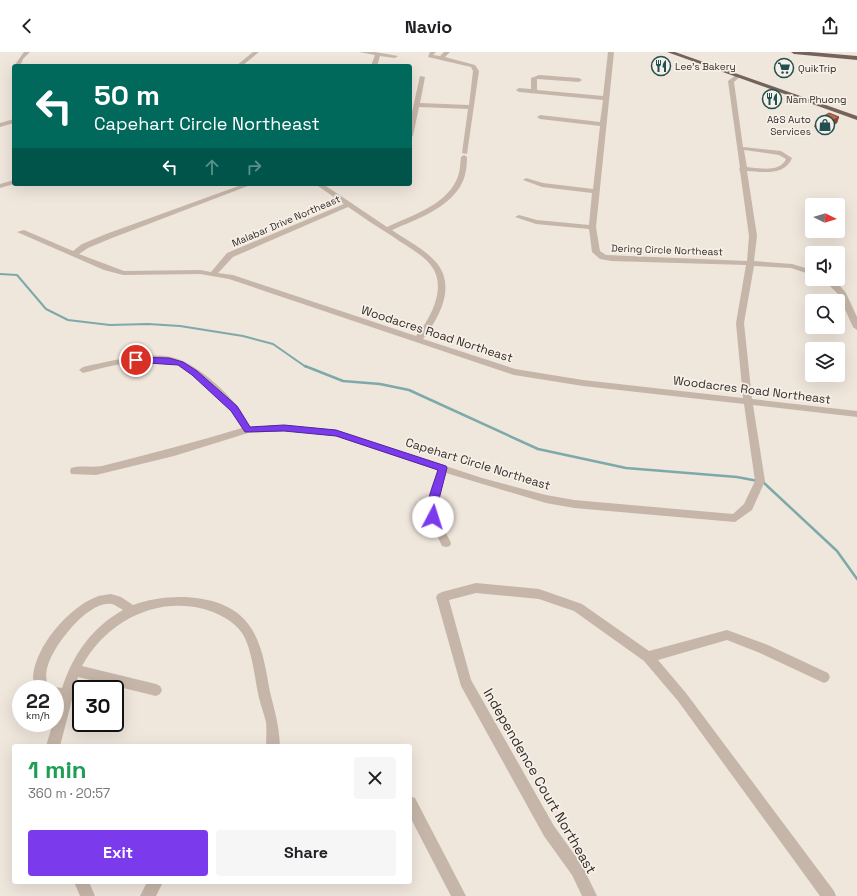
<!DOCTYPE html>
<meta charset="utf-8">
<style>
body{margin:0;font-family:"Space Grotesk",sans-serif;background:#f6f6f6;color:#202124;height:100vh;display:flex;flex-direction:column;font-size:15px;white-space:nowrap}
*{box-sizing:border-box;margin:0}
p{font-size:13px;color:#757577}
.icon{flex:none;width:22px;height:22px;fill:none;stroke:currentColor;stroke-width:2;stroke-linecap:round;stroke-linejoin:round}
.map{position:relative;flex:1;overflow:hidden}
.drawer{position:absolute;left:12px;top:692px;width:400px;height:140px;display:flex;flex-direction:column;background:#fff;border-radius:4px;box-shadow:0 4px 16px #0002}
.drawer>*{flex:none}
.top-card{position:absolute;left:12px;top:12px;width:400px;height:122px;border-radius:4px;box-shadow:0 4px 16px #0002;background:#00695c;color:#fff;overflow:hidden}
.needle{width:26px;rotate:95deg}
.controls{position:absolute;left:805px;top:146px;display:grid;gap:8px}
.controls a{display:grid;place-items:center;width:40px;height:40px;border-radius:4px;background:#fff;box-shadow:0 4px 16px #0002;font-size:20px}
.speed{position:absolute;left:12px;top:628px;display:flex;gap:8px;font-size:20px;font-weight:700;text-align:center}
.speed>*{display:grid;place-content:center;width:52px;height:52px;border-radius:50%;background:#fff;box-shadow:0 4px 16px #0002;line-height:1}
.speed small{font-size:10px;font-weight:400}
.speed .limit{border:2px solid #111;border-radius:6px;background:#fff;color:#111}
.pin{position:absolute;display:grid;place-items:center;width:34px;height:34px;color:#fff;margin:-17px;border:2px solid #fff;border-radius:50%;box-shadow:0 1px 4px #0007}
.me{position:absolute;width:44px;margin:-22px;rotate:5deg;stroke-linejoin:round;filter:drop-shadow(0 0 3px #0008)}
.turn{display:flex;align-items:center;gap:14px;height:84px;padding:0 16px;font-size:18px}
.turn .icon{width:52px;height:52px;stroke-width:2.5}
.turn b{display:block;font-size:28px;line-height:34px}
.lanes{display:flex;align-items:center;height:38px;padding:0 16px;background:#0003;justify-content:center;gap:20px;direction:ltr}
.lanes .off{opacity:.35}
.round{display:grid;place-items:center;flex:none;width:42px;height:42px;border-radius:4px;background:#f6f6f6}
.overview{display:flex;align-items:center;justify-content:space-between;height:68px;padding:0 16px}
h1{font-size:24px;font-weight:800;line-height:30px;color:#1e9e55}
.cta{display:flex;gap:8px;margin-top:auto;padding:8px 16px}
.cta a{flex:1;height:46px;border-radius:4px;background:#7c3aed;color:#fff;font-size:16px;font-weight:800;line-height:46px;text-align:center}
.cta a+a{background:#f6f6f6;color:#202124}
header{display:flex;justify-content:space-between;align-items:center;height:52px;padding:0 16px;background:#fff;font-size:18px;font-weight:800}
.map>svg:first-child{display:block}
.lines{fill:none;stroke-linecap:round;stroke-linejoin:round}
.stream-far1{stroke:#7da9aa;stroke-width:2}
.stream{stroke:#7da9aa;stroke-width:2.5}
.minor{fill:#c6b6a9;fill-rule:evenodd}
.major{fill:#75635a;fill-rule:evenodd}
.wall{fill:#a15843}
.shaded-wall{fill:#834737}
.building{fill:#bb664e;stroke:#834737}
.route{fill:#7c3aed;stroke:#51269a}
.labels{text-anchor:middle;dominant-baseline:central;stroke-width:3.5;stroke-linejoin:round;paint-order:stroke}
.far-poi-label{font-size:10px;fill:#342c28;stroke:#f7f0e8;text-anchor:start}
.far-street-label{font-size:10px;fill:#342c28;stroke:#f7f0e8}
.street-label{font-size:12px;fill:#342c28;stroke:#f7f0e8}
.near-street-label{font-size:14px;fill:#342c28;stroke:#f7f0e8}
</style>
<header><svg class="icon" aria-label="back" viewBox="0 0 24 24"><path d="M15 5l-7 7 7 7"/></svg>Navio<svg class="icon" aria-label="share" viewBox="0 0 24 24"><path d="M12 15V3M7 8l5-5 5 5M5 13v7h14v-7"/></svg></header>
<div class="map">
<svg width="857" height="844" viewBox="0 0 857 844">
<rect width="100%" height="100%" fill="#efe6dc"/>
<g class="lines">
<!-- stream-far1 -->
<path class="stream-far1" d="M0 222 17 223 46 257 68 268 110 273 148 272 180 274 243 284 273 292 306 315"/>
<!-- stream -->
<path class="stream" d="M305 314 343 329 380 332 409 338 538 397 626 416 737 425 758 429
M763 430 837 499 857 527"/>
<!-- minor -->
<path class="minor" d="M24 0H30L23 7 20 14H14Z
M253 0H259L242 14H236Z
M359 0H375L398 4 395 6 380 4 377 14H371L375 3Z
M430 0H436L433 3 440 4 444 0H450L445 5 475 13 479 19 467 102 462 101 468 57 419 55 413 84 410 86V69L420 24 425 25 420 51 469 53 473 19 471 15 428 5Z
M608 0H614L596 175 600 199 606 203 747 209 749 184 740 119 739 117 740 116 728 29 736 23 741 24 734 30 743 95 781 99 792 106C785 124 763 120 747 119L757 184 754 209 792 212 812 218V223L791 216 754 214 744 271 752 347 857 359V365L753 353 765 429 752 458 735 470 574 456 546 451 446 421 438 451V465L451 491 450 494 446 495 442 494 428 465V451L437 418 335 384 284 379 248 381 174 404 96 423 71 422 70 419 71 416C81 413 92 416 102 414 149 402 196 390 242 376 238 370 235 364 231 358 219 344 189 315 171 311 143 305 110 314 83 321L79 318 83 315C111 309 143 300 171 305 194 310 223 336 237 354 243 360 246 368 251 375L284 373 336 378 482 426 546 443 574 448 733 462 744 452 755 429 744 352 583 334 514 323 229 227 200 222 123 223 104 218 17 180 24 178 73 199 82 192 106 182 244 132H253L112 186 88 196 79 202 124 219 200 218 211 220 227 201 344 152 315 132H323L387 175C410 164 444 154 456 129 460 122 460 113 461 105L464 103 467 105C467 113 466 122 463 129 451 156 417 167 392 178 406 188 423 196 435 209 457 233 440 265 423 287L515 317 583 328 743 346 736 271 746 213 611 209 600 207 592 200 589 177 536 172 515 165 519 163 537 168 589 173 592 141 542 135 523 128 526 126 543 131 593 137 600 74 540 67 537 65 540 63 600 70 603 48 519 40 516 38 519 36 531 37V26L539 23 579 26 582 28 579 30 537 27V38L603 44ZM744 98 779 103 786 107C780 121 758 116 747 115ZM348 155C363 165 377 175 392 184 404 193 419 200 429 211 449 233 431 266 416 284L233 223 218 221 233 205Z
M14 67V71L0 75V71Z
M14 128V132L0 136V132Z
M823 227H832L836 229 846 241 857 265V278L853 275 838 242Z
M476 531 539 537 582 552 649 599 727 578 768 593 828 621 830 625 828 629 824 631 760 601 727 588 658 608 686 641 834 839 836 844H820L678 649 644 609 574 559 539 547 476 541 449 548 471 628 554 774 582 813 597 844H582L572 823 544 784 461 634 436 545 438 542 442 540Z
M111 542 121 545 133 553C168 540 229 540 251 576 263 594 266 619 270 640 275 660 279 673 280 694H266C266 686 267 678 266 670 264 662 261 654 259 646 255 629 252 595 242 581 234 569 218 561 204 557 155 544 106 570 82 614L156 632 160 634 162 638 160 642 156 644 78 625 60 694H46L53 671H55V661L59 647H55V637H51L55 635 62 636C73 603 91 576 123 558 119 556 116 553 112 552 88 548 54 593 48 613 45 622 46 629 49 637H37C35 633 33 629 33 625 35 595 68 556 96 545 100 543 106 543 111 542Z
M410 744 415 746 466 844H451L410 765Z
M74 830H89L95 844H80Z
M147 830H163L156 844H140Z"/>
<!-- major -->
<path class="major" d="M667 0H675L857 64V68Z
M791 0H810L857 4V8L794 2Z"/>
</g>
<!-- wall -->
<path class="wall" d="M839 65 837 71 824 79 814 75 816 69Z"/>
<!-- shaded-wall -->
<path class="shaded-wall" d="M839 65 837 71 824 79 826 72Z"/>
<!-- building -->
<path class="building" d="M829 61 839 65 826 72 816 69Z"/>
<!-- route -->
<path class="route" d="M136 305 169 306 183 310 197 319 237 354 250 375 284 373 336 378 446 414 447 416 438 451 436 468H429C423 455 434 431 438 418L336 384 284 379 245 380 231 359 192 323 178 313 133 310 132 308Z"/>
<!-- icons -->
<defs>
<symbol id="restaurant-ring" viewBox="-11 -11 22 22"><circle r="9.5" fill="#f7f0e8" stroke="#215052" stroke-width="1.5"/><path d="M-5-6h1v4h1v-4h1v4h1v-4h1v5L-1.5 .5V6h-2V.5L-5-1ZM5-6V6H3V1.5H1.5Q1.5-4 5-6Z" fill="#215052"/></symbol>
<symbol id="supermarket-ring" viewBox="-11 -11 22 22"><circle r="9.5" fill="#f7f0e8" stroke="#215052" stroke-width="1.5"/><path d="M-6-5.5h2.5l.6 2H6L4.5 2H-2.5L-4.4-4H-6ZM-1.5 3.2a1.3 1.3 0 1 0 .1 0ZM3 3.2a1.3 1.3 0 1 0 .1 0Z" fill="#215052"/></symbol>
<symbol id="shop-ring" viewBox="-11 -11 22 22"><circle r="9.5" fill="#f7f0e8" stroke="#215052" stroke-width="1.5"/><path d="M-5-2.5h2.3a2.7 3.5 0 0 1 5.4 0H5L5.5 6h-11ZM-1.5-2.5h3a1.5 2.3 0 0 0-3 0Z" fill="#215052"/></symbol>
</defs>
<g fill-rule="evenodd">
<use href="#restaurant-ring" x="650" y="3" width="22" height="22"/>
<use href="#supermarket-ring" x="773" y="5" width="22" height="22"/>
<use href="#restaurant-ring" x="761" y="36" width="22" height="22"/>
<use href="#shop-ring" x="814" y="62" width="22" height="22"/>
</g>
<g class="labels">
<!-- far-poi labels -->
<g class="far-poi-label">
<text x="675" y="14">Lee's Bakery</text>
<text x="798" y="16">QuikTrip</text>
<text x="786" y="47">Nam Phuong</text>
<text x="811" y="67" text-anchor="end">A&amp;S Auto<tspan x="811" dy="12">Services</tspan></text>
</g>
<!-- far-street labels -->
<g class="far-street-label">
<text transform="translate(286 169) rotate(-23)">Malabar Drive Northeast</text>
<text transform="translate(667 198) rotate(2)">Dering Circle Northeast</text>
</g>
<!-- street labels -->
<g class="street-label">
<text transform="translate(437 282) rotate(18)">Woodacres Road Northeast</text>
<text transform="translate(752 338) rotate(7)">Woodacres Road Northeast</text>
<text transform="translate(478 412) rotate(17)">Capehart Circle Northeast</text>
</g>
<!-- near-street labels -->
<g class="near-street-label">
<text transform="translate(540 729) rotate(60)">Independence Court Northeast</text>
</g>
</g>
</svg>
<div class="controls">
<a><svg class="needle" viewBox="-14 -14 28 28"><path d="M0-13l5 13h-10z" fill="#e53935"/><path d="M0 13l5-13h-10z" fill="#757577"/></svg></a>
<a><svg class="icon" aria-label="sound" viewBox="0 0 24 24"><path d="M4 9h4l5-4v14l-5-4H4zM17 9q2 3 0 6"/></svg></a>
<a><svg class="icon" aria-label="search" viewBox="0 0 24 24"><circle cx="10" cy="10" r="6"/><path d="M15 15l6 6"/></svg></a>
<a><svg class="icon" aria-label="layers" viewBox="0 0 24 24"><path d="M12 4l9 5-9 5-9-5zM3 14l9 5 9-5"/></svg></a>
</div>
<div class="speed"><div>22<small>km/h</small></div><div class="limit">30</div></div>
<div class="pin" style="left:136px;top:308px;background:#d93025"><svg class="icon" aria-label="arrive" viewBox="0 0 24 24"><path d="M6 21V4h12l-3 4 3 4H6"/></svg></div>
<svg class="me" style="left:433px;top:465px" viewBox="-20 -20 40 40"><circle r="19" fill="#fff"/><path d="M0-13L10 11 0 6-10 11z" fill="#7c3aed"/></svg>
<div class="top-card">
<div class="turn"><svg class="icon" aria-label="left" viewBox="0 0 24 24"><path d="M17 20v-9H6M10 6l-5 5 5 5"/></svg><div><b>50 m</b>Capehart Circle Northeast</div></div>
<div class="lanes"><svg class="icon" aria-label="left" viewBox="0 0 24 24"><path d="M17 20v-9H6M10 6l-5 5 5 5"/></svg><svg class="icon off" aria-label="ahead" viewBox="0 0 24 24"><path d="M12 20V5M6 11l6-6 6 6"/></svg><svg class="icon off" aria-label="right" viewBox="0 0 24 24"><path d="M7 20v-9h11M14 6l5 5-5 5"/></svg></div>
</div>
<section class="drawer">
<div class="overview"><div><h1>1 min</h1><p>360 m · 20:57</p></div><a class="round"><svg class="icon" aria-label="close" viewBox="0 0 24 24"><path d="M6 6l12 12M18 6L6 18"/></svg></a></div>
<div class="cta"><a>Exit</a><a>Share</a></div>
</section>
</div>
